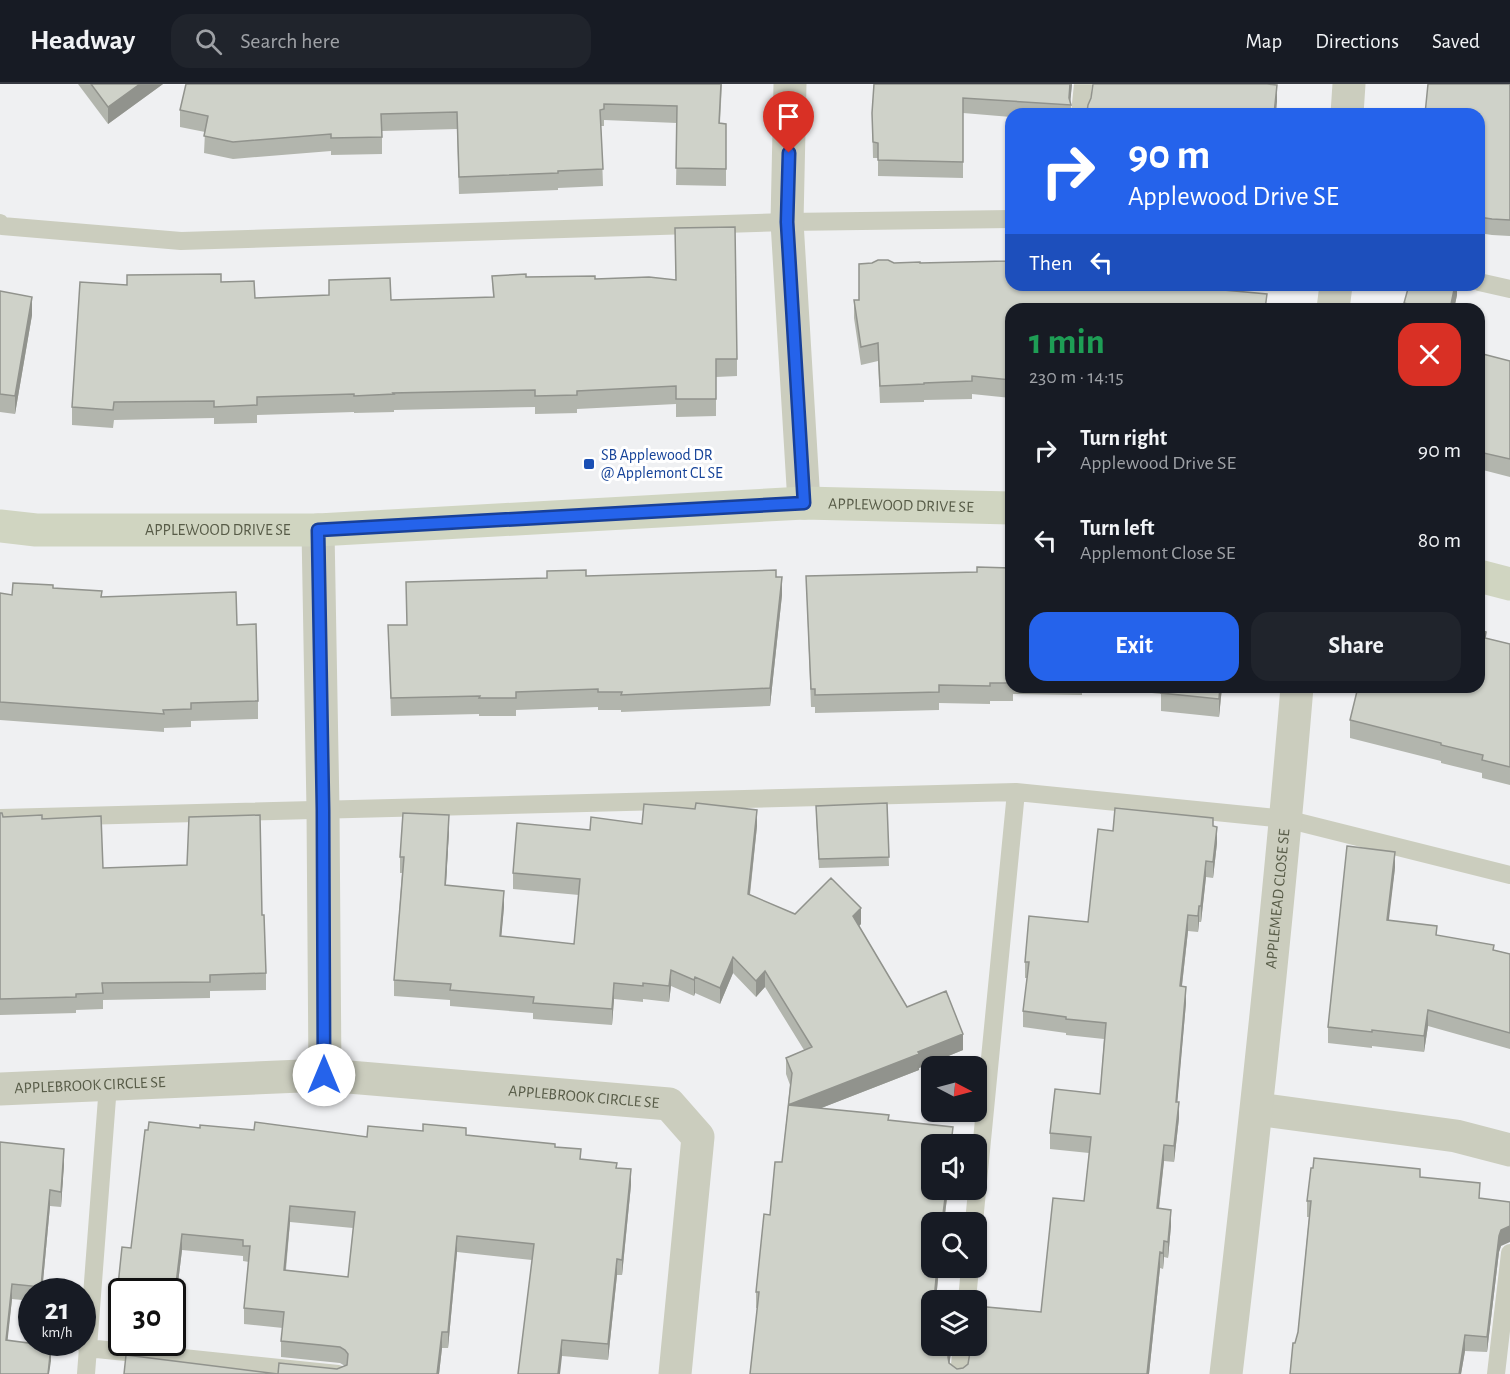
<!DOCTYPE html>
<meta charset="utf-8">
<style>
body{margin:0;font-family:"Alegreya Sans",sans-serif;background:#20242c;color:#f1f3f6;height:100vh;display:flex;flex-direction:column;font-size:22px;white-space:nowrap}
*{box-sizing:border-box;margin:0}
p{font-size:20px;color:#9ea1a6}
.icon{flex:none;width:33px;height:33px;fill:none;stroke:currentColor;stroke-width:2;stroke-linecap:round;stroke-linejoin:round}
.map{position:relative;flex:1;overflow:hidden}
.sheet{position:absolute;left:1005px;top:219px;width:480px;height:390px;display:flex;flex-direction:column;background:#171b24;border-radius:18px;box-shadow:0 2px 4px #0004}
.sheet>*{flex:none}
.top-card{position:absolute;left:1005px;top:24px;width:480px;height:183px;border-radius:18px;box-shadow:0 2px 4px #0004;background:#2563eb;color:#fff;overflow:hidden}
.needle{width:39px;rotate:96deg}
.buttons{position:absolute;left:921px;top:972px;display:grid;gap:12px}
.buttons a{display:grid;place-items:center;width:66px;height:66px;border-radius:12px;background:#171b24;box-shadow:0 2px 4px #0004;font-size:30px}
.speed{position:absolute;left:18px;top:1194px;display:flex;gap:12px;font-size:30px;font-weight:700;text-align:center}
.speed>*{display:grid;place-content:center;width:78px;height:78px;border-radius:50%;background:#171b24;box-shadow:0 2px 4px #0004;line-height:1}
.speed small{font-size:15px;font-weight:400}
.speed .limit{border:3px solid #111;border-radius:9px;background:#fff;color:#111}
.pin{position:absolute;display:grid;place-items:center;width:51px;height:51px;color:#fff;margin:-62px -26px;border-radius:50% 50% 50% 0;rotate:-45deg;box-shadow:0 0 6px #0007}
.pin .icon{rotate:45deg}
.me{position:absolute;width:66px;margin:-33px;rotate:0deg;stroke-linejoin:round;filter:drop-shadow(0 0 4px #0008)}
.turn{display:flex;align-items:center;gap:21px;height:126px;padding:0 24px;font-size:27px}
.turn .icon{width:78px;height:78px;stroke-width:2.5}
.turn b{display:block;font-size:42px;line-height:51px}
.then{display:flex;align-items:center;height:57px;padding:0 24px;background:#0003;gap:12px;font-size:22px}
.round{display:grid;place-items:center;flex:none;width:63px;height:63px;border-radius:18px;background:#20242c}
.overview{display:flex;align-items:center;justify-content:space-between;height:102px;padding:0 24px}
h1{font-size:36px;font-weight:700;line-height:45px;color:#1e9e55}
.button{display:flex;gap:12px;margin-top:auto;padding:12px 24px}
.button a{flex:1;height:69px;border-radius:18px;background:#2563eb;color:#fff;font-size:24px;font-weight:700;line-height:69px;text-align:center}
.button a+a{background:#20242c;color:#f1f3f6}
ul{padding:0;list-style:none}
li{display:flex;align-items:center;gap:18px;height:90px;padding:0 24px}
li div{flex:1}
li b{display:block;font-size:22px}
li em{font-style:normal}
header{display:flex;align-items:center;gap:36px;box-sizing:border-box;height:84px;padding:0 30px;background:#171b24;border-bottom:2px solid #363941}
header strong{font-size:28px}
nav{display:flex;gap:33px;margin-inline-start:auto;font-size:21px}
.search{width:420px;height:54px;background:#20242c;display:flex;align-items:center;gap:15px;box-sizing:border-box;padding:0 21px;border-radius:18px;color:#9ea1a6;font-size:22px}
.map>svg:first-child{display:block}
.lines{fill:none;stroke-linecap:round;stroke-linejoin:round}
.lane{stroke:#cbcdbe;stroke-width:18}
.street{stroke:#cbcdbe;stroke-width:33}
.secondary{stroke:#d0d5c1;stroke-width:33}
.wall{fill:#b2b5ad;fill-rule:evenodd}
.shaded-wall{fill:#91938d}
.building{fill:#cfd2c9;stroke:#91938d;stroke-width:1.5;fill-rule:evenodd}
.route-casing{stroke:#184099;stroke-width:15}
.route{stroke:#2563eb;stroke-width:10}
.transit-dot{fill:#1a4fb4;stroke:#fff;stroke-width:2}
.labels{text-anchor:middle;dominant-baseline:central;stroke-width:6;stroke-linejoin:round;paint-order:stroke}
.transit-label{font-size:16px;fill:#164399;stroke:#fff;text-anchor:start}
.street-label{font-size:16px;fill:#585c48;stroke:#fff}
</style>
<header>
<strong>Headway</strong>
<div class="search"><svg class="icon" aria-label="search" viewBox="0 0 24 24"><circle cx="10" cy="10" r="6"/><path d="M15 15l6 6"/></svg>Search here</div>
<nav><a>Map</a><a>Directions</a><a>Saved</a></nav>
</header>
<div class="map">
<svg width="1510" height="1290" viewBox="0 0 1510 1290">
<rect width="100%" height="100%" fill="#eff0f2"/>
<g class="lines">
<!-- lane -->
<path class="lane" d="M1080 30 1083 0
M0 139 2 142 181 157 787 138 1011 135
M1479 198 1510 205
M0 734 1016 708 1286 735 1510 791
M974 1138 1016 708
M967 1216 970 1184
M87 1264 338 1290
M86 1290 108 1001
M959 1290 962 1262
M1496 1290 1510 1169"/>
<!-- street -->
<g class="street">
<path d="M790 0 787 138 804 419"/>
<path d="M1347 30 1349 0"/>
<path d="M1333 225 1336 201"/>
<path d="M318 446 323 726 325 991"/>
<path id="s1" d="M0 1005 325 991 669 1020 698 1053 675 1290"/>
<path d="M1257 1025 1456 1052 1510 1066"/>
<path id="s2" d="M1226 1290C1253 1061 1278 832 1297 603"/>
</g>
<!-- secondary -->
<g class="secondary">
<path id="s3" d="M0 442 36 446H318L804 419 1011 424"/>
<path d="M1479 492 1510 500"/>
</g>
</g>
<!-- wall -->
<path class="wall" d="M78 0H163L108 40Z
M722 0 720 39 726 40V102L676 101 677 39 604 36V42H601L603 102 558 104V106L459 110 457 45 382 47V70L331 71V67L233 75 204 69 205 48 180 43V26Z
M874 0H1072L1070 17 1071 21V30H1011V33L963 29V94L878 92V74H873L872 29Z
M1510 0V152L1492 151 1479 149V30Z
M675 144 737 275V292L716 293V332L676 333V320L577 325V329L535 330V323L394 326V328L354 329V328L257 331V339L214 340V334L114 336 113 344 72 341V323L127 201 221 198 255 214 329 211V196L391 216 493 213 492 192 595 195 676 196Z
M920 179 1202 204 1267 225H1011V314L972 310V315L924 316V318L880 319 878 277 861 281 854 234V216H859Z
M1457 201V211L1454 225H1404V219Z
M0 207 32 231 15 330 0 328Z
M1479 269 1510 277V393L1479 385Z
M1011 484V603H1082V611L1013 610V617H990V620L939 619V626L815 629V623H811L806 492 977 488Z
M586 492 776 493 782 511 770 622 621 628V626H598V623L516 626V632H479V630L391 632 388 541H406Z
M53 504 102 513 237 541 258 617V635L191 637V643L164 644V648L0 636V509L12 511Z
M1486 554 1510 560V701L1482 694V689L1441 679V677L1350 654V636Z
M1098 603H1222L1219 633 1161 627V610Z
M887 719 889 782 819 784 816 731Z
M0 729 3 733 42 735 103 784 262 831 266 889V906L210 907V914L103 916V925L76 926V929L0 931Z
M642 740 757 742 750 811 795 830 861 840 859 842 907 923 963 966 919 984V986L821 1024 889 1036 932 1106H948L944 1138 932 1184H939L936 1216H932L952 1262 949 1279 957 1285 963 1284 1041 1228 1084 1117 1089 1069 1050 1065V1049L1100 1010 1104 955 1066 951V949L1023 943V927L1027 894H1025V878L1088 838 1113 747 1213 743 1217 759 1213 794 1206 793 1201 838H1199L1198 848 1188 847 1182 902 1186 919 1177 1018 1179 1034 1174 1078 1164 1077 1159 1125 1171 1142 1168 1174 1164 1173 1163 1185 1160 1184 1149 1290H750L757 1224H756V1208L770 1131 782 1078 790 1001 786 990V974L804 966 765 903 756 913 733 889 720 920 695 909 694 912 671 902 669 918 643 915V918L614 915 612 941 533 935V929L450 922V916L394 912V896L402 789H400V773L449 747 446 801 504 823 501 852 574 860 579 811 513 805V789L590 746Z
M1395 784 1388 836 1437 851 1510 870V965L1428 942 1424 968 1372 962V964L1328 959V943Z
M200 1044 367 1053 466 1051 555 1063 581 1076 617 1084 631 1101 622 1191H617L608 1276 562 1272 532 1176 457 1168 448 1264H442L439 1290H278L337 1285 345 1282 340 1279 281 1273V1257L283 1244 244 1240V1224L249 1178 243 1177V1172L182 1166 174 1232H172V1208H122V1227L117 1226V1211L131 1164ZM290 1138 353 1144 348 1193 286 1186Z
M0 1058 64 1080 61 1123 50 1122 42 1208H32V1217L12 1215 7 1257 51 1277 0 1290Z
M1420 1094 1480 1115 1501 1162 1499 1168 1487 1268 1465 1267 1461 1290H1290L1298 1248 1309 1133H1307V1117Z"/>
<!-- shaded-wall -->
<path class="shaded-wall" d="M140 0H163L108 40V23Z
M1070 0H1072L1070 21 1069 14Z
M1277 1V18L1276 30H1274Z
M1455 201H1457V211L1454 225H1450Z
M32 213V231L15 330V312Z
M782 493V511L770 622V604Z
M1220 603H1222L1219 633V615Z
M757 726V742L748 826V810Z
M449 731V747L445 817V801Z
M1217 743V759L1213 794V778Z
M1395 768V784L1387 852V836Z
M1206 777V793L1201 838V822Z
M504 807V823L500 868V852Z
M1199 822V838L1198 848V832Z
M861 824V840L853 848V832Z
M1188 831V847L1180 918V902Z
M733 873V889L720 920V904Z
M671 886V902L669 918V902Z
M765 887V903L756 913V897Z
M695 893V909L694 912V896Z
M614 899V915L612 941V925Z
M1186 903V919L1176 1034V1018Z
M1428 926V942L1424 968V952Z
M963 950V966L919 984V986L788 1037V1021Z
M1179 1018V1034L1174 1078V1062Z
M1164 1061V1077L1157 1140V1124Z
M64 1065V1080L61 1123V1108Z
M631 1085V1101L622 1191V1176Z
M50 1106V1122L42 1208H41Z
M946 1106H948L944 1138H942Z
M290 1122V1138L284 1201V1186Z
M1171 1126V1142L1168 1174V1158Z
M1510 1142V1158L1501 1162 1499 1168 1487 1268V1253L1499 1152 1501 1146Z
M182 1150V1166L174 1232V1217Z
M457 1152V1168L448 1264V1248Z
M1164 1157V1173L1163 1185V1169Z
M1160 1168V1184L1149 1290H1147Z
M617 1175V1191L608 1276V1260Z
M937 1184H939L936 1216H934Z
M12 1200V1215L6 1271V1256Z
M442 1248V1264L439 1290H437Z
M1465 1251V1267L1461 1290H1459Z
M562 1256V1272L560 1290H558Z
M51 1262V1277L49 1290H48Z
M949 1262H952L948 1289V1273Z"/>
<!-- building -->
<path class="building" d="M91 0H140L108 23Z
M186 0H721L719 39 726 40V85L676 84 677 22 604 20V25L600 26 603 85 558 87V89L459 93 457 28 381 30 382 53 331 54V50L233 58 204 52 208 32 180 26Z
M874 0H1070L1069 14 1071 21 963 14V78L878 76V59L873 58 872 29Z
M1093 0H1267L1277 1 1274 30H1103L1087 28 1088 21 1091 14Z
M1428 0H1510V136L1492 135 1479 133V30H1425Z
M735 143 737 275H716V315H676V302L577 307V311L535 312V306L393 309 394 310 354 312V310L257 313V321L214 323V317L114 318 113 326 72 323 80 198 127 201V191L221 190V198L254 197 255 214 329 211V196L390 194 391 216 494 213 492 192 526 190V193L595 192V195L649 193 676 196 675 144Z
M1006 175H1011V201H1202V204L1267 210 1265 225H1011V296L972 292V297L924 299V300L880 302 878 259 861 263 854 216H859V180L872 179 878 176H888L894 179 920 178V179L1006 177Z
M1409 201H1455L1450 225H1407L1408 220 1404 219Z
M0 207 32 213 15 312 0 310Z
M1479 269 1510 277V375L1479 368Z
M977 483 1011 484V599H990V602L939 601V608L815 611V605H811L806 492 977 488Z
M586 486V492L776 486V493H782L770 604 621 611 622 608H598V605L516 608V614H479L480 612 391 614 388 541H407L406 498 547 494V487Z
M13 499 53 501V504L102 507 101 513 236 508 237 541 256 540 258 617 191 619V625L163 626 164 630 0 618V509L12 511Z
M1479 546 1486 548 1485 554 1510 560V683L1482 676 1483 671 1441 661V659L1350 636 1358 603H1479Z
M1162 603H1220L1219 615 1161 609Z
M696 719 757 726 748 810 795 830 831 794 861 824 853 832 907 923 946 907 963 950 918 968 919 970 788 1021 889 1031 888 1036 953 1043 951 1060H932V1106H946L942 1138H932V1184H937L934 1216H932V1262H949L948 1273 949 1279 957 1285 963 1284 968 1280 971 1262H976V1222L1041 1228 1053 1114 1084 1117 1091 1053 1050 1049 1055 1005 1100 1010 1106 939 1066 935V933L1023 927 1029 878H1025L1029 832 1088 838 1098 745 1113 747 1115 724 1213 734V742L1217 743 1213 778 1206 777 1201 822H1199L1198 832 1188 831 1180 902 1186 903 1176 1018H1179L1174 1062 1164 1061 1157 1124 1171 1126 1168 1158 1164 1157 1163 1169 1160 1168 1147 1290H750L759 1208H756L764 1130 770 1131 775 1078H782L792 989 786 974 812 963 765 887 756 897 733 873 720 904 695 893 694 896 671 886 669 902 643 899V902L614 899 612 925 533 919 534 913 450 906 451 900 394 896 404 773H400L403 729 449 731 445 801 504 807 500 852 574 860 580 795 513 789 517 739 590 746 591 733 642 740 644 720 695 725Z
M887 719 889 773 819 775 816 722Z
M0 729H2L3 733 42 731V735L101 732 103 784 187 781 189 733 260 731 262 831H264L266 889 210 891V898L102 899 103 909 76 910V913L0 915Z
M1347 762 1395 768 1387 836 1437 842 1436 851 1494 861 1493 866 1510 870V949L1428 926 1424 952 1372 946V948L1328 943Z
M149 1038 200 1044V1041L254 1046 255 1038 367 1053 368 1042 423 1047V1040L466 1044V1051L555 1060V1063L581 1065 580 1075 617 1079 616 1084 631 1085 622 1176 617 1175 608 1260 562 1256 558 1290H518L534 1160 457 1152 448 1248H442L437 1290H278L279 1279 337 1285 347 1281 348 1270 345 1266 340 1263 281 1257 284 1228 244 1224 250 1162H243V1156L182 1150 174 1217 172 1216V1208H122V1211H117L122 1163 131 1164 145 1046H148ZM290 1122 355 1128 348 1193 284 1186Z
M0 1058 64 1065 61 1108 50 1106 41 1203 12 1200 6 1256 51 1262 48 1290H0Z
M1314 1074 1420 1085V1093L1480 1099 1479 1114 1510 1118V1142L1501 1146 1499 1152 1487 1253 1465 1251 1459 1290H1290L1293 1259H1295L1298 1248 1311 1117H1307L1311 1084H1313Z
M126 1271 278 1290H124Z"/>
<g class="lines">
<defs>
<path id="route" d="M324 991 323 726 318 446 804 419 787 138 789 69"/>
</defs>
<!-- route casing -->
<use href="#route" class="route-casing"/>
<!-- route -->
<use href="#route" class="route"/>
</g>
<!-- markers -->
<rect class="transit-dot" x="583" y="374" width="12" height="12" rx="3"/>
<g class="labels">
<!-- transit labels -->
<g class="transit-label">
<text x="601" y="371">SB Applewood DR<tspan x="601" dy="18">@ Applemont CL SE</tspan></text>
</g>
<!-- street labels -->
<g class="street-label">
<text stroke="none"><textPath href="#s3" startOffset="902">APPLEWOOD DRIVE SE</textPath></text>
<text stroke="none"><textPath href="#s3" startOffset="218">APPLEWOOD DRIVE SE</textPath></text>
<text stroke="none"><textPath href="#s2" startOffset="478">APPLEMEAD CLOSE SE</textPath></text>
<text stroke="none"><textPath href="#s1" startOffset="90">APPLEBROOK CIRCLE SE</textPath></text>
<text stroke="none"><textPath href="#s1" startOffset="585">APPLEBROOK CIRCLE SE</textPath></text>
</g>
</g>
</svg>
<div class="buttons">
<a><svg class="needle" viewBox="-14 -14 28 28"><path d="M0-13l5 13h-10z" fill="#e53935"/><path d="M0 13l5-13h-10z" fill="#9ea1a6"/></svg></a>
<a><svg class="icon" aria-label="sound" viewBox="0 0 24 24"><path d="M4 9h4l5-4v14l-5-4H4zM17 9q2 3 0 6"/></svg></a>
<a><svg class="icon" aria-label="search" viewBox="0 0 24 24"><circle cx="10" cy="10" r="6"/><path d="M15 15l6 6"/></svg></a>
<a><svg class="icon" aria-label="layers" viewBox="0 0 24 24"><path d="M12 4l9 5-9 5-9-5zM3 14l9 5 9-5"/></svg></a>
</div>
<div class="speed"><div>21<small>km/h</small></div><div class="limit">30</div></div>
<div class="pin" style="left:789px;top:69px;background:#d93025"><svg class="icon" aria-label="arrive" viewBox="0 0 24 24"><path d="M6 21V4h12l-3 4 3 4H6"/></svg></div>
<svg class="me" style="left:324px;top:991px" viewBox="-20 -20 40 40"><circle r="19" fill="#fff"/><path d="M0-13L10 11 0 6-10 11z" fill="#2563eb"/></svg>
<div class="top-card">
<div class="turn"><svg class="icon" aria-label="right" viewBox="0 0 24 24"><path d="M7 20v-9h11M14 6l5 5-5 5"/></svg><div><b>90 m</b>Applewood Drive SE</div></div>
<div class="then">Then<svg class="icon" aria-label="left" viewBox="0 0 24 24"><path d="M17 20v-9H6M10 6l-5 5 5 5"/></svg></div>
</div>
<section class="sheet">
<div class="overview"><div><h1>1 min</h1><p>230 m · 14:15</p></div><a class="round" style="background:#d93025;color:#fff"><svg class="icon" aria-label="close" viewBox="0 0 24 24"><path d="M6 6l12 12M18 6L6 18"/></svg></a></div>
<ul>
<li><svg class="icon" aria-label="right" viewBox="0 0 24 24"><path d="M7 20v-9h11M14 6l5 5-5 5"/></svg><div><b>Turn right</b><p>Applewood Drive SE</p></div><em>90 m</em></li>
<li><svg class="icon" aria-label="left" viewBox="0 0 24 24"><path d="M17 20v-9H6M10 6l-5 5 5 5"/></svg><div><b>Turn left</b><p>Applemont Close SE</p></div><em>80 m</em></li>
</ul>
<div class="button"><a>Exit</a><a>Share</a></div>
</section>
</div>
